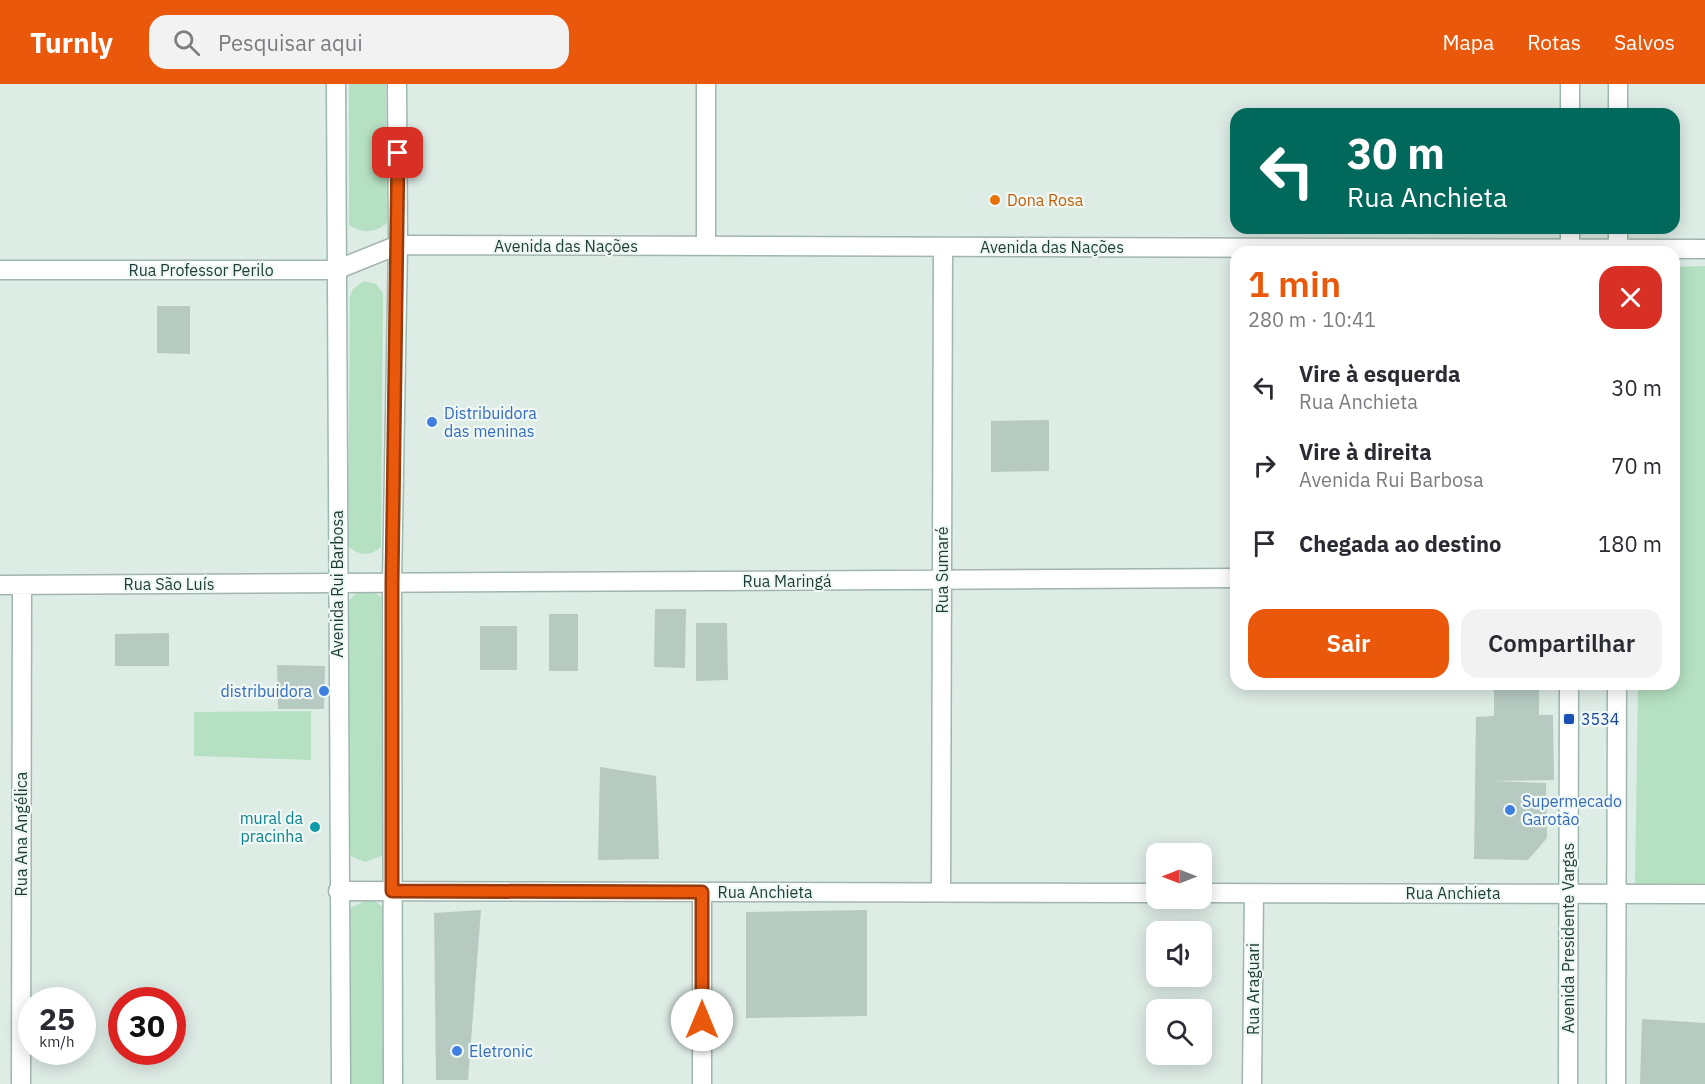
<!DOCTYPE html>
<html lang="pt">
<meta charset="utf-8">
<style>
body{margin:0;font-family:"IBM Plex Sans",sans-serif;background:#f2f2f3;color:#2b2b33;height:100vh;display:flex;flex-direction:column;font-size:22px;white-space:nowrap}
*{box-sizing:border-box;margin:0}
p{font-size:20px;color:#7c7c81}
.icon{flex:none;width:33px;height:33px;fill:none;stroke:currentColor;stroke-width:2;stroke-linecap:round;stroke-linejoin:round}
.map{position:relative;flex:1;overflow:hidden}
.panel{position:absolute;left:1230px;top:162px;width:450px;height:444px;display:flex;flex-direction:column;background:#fff;border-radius:18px;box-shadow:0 3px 15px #0003}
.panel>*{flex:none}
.hud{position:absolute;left:1230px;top:24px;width:450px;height:126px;border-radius:18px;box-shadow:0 3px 15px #0003;background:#00695c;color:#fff;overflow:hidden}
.needle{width:39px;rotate:270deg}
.controls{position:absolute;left:1146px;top:759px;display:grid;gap:12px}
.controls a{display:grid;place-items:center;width:66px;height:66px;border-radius:12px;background:#fff;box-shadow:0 3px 15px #0003;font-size:30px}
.speed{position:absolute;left:18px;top:903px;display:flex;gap:12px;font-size:30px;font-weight:700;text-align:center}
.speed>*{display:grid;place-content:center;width:78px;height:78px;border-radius:50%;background:#fff;box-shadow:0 3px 15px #0003;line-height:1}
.speed small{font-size:15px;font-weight:400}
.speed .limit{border:9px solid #d22;background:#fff;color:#111}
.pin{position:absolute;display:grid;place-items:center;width:51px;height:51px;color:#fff;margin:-26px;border-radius:12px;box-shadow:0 3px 9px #0006}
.me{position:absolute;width:66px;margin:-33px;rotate:0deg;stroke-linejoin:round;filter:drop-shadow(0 0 4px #0008)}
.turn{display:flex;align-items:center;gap:21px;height:126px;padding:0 18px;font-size:27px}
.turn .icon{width:78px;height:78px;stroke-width:2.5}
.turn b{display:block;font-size:42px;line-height:51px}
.round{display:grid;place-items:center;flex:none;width:63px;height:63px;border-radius:18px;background:#f2f2f3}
.summary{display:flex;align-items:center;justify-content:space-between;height:102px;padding:0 18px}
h1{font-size:36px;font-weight:600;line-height:45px;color:#ea580c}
.button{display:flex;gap:12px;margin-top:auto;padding:12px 18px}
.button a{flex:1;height:69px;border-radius:18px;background:#ea580c;color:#fff;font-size:24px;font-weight:600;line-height:69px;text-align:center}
.button a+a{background:#f2f2f3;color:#2b2b33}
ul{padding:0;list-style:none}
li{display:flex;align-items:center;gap:18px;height:78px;padding:0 18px}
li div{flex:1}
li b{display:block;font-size:22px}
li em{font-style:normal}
header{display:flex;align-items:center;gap:36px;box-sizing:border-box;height:84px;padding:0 30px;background:#ea580c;color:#fff}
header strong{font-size:28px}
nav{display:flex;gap:33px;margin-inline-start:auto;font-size:21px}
.search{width:420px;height:54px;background:#f2f2f3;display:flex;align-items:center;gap:15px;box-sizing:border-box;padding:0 21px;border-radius:18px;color:#7c7c81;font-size:22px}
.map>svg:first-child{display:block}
.green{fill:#b5e0c2}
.building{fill:#b6cac2}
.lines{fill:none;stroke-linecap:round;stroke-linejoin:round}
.street-casing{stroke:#a1b4ae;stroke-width:21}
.secondary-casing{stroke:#9cb9af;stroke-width:21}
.street{stroke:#fff;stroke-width:18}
.secondary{stroke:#fff;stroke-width:18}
.route-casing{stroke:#983908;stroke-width:15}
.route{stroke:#ea580c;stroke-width:10}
.food-dot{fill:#e8710a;stroke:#eff8f4;stroke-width:2}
.shop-dot{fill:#3f7fe0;stroke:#eff8f4;stroke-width:2}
.transit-dot{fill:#1a4fb4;stroke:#eff8f4;stroke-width:2}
.culture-dot{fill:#0f9aa8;stroke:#eff8f4;stroke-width:2}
.labels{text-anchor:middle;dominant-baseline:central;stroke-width:4.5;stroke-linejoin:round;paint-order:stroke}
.food-label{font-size:16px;fill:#c56008;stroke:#eff8f4;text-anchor:start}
.street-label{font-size:16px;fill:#1e3d36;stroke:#eff8f4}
.shop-label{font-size:16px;fill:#366cbe;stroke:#eff8f4;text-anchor:start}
.transit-label{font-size:16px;fill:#164399;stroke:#eff8f4;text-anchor:start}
.culture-label{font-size:16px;fill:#0d838f;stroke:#eff8f4;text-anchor:end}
</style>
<header>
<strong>Turnly</strong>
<div class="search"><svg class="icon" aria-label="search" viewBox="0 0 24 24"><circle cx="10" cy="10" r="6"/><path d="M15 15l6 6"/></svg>Pesquisar aqui</div>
<nav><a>Mapa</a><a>Rotas</a><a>Salvos</a></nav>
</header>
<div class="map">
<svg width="1705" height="1000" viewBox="0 0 1705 1000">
<rect width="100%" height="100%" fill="#deece6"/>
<!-- green -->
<path class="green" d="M349 0H386L387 139C375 149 363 150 349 141Z
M1705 182V799L1635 800 1638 600H1674V183Z
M364 197 376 200 383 209 381 463C370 473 359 472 348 462L350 212 353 205Z
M370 506 381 513 384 771 365 778 348 771V517L357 508Z
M311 627V676L194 672V628Z
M367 816H374L385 825V1000H350V824Z"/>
<!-- building -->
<path class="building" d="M157 222H190V270L157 269Z
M1049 336V387L991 388V337Z
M655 525H686L685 584 654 583Z
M549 530H578V587H549Z
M696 539H727L728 596 696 597Z
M480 542H517V586H480Z
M169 549V582H115V550Z
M277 581 325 582 324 625H278Z
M1487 600H1558V603H1539V631H1553L1554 696 1493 697 1546 699 1547 754 1528 776 1474 775 1476 633 1494 632V604H1487Z
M600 683 656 692 659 775 598 776Z
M481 826 468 996H436L434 829Z
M867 826V932L746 934V828Z
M1642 935 1705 939V1000H1640Z"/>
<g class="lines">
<defs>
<path id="street" d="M706 162V0
M0 186H336L398 161 1705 165
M0 501 1236 494
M338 807 1156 809
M702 808V1000
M941 808 943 163
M1202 809 1705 810
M21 1000 22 501
M1252 1000 1254 809"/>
<path id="secondary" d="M336 0 341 1000
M1570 30V0
M1618 30V0
M1570 168V144
M1618 168V144
M393 1000 392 499 398 161 397 0
M1568 1000 1569 600
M1616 1000 1617 600"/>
</defs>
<!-- street casing -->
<use href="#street" class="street-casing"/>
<!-- secondary casing -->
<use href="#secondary" class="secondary-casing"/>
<!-- street -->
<use href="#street" class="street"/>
<!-- secondary -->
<use href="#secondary" class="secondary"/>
</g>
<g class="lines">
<defs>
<path id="route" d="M398 69 392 499V807L702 808V936"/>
</defs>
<!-- route casing -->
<use href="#route" class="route-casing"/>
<!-- route -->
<use href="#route" class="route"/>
</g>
<!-- markers -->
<circle class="food-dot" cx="995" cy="116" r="6"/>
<g class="shop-dot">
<circle cx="432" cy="338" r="6"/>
<circle cx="324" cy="607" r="6"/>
<circle cx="1510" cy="726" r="6"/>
<circle cx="457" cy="967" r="6"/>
</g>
<rect class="transit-dot" x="1563" y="629" width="12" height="12" rx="3"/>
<circle class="culture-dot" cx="315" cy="743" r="6"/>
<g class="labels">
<!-- food labels -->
<g class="food-label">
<text x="1007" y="116">Dona Rosa</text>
</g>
<!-- street labels -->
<g class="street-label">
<text x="566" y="162">Avenida das Nações</text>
<text x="1052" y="163">Avenida das Nações</text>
<text x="201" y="186">Rua Professor Perilo</text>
<text transform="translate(942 486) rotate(-90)">Rua Sumaré</text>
<text x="787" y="497">Rua Maringá</text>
<text x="169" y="500">Rua São Luís</text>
<text transform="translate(337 500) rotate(-90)">Avenida Rui Barbosa</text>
<text transform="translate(21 750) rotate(-90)">Rua Ana Angélica</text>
<text x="765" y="808">Rua Anchieta</text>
<text x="1453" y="809">Rua Anchieta</text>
<text transform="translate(1568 854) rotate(-90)">Avenida Presidente Vargas</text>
<text transform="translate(1253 905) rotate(-90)">Rua Araguari</text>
</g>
<!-- shop labels -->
<g class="shop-label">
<text x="444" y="329">Distribuidora<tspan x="444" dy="18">das meninas</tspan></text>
<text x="312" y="607" text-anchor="end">distribuidora</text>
<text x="1522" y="717">Supermecado<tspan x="1522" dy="18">Garotão</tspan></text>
<text x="469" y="967">Eletronic</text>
</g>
<!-- transit labels -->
<g class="transit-label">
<text x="1581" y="635">3534</text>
</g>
<!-- culture labels -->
<g class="culture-label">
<text x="303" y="734">mural da<tspan x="303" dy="18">pracinha</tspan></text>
</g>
</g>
</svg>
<div class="controls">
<a><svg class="needle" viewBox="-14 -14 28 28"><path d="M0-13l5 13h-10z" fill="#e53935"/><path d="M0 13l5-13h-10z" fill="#7c7c81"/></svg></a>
<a><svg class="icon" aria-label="sound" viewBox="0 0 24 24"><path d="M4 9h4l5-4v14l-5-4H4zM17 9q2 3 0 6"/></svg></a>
<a><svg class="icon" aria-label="search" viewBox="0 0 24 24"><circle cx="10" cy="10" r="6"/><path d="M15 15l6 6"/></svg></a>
</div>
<div class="speed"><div>25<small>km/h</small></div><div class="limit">30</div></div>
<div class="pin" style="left:398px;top:69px;background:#d93025"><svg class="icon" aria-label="arrive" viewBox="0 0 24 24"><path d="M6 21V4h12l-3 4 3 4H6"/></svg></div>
<svg class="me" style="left:702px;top:936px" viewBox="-20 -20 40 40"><circle r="19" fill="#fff"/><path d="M0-13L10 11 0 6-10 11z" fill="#ea580c"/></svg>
<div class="hud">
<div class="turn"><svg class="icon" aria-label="left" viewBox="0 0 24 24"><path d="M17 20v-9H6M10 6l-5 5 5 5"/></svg><div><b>30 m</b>Rua Anchieta</div></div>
</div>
<section class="panel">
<div class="summary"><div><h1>1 min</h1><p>280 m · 10:41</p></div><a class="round" style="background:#d93025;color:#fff"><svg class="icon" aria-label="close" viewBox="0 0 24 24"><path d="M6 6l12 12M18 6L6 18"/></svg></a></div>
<ul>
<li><svg class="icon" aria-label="left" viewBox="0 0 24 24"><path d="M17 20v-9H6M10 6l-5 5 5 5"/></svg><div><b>Vire à esquerda</b><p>Rua Anchieta</p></div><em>30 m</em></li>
<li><svg class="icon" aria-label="right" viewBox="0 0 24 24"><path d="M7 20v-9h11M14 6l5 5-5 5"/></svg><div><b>Vire à direita</b><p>Avenida Rui Barbosa</p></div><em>70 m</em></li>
<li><svg class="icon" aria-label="arrive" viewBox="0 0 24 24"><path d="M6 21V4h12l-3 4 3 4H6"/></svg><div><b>Chegada ao destino</b></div><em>180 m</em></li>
</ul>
<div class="button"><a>Sair</a><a>Compartilhar</a></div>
</section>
</div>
